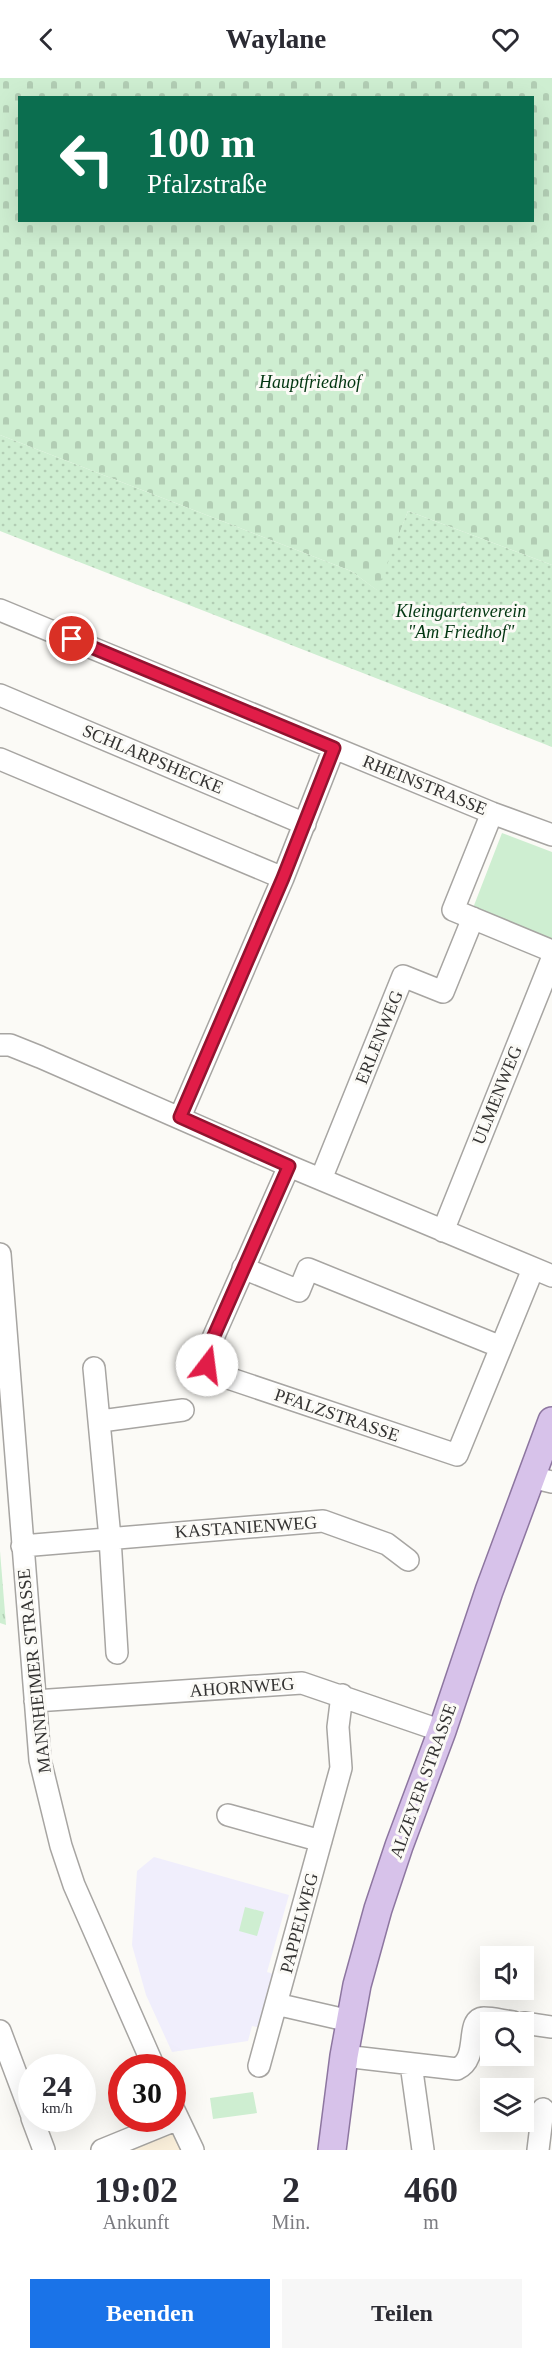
<!DOCTYPE html>
<html lang="de">
<meta charset="utf-8">
<style>
body{margin:0;font-family:Georgia,serif;background:#f7f7f7;color:#2b2b33;height:100vh;display:flex;flex-direction:column;font-size:22px;white-space:nowrap}
*{box-sizing:border-box;margin:0}
p{font-size:20px;color:#7c7c81}
.icon{flex:none;width:33px;height:33px;fill:none;stroke:currentColor;stroke-width:2;stroke-linecap:round;stroke-linejoin:round}
.map{position:relative;height:2072px;overflow:hidden}
.panel{display:flex;flex-direction:column;background:#fff;flex:1}
.panel>*{flex:none}
.guide{position:absolute;left:18px;top:18px;width:516px;height:126px;border-radius:0px;box-shadow:0 6px 24px #0002;background:#0b6e4f;color:#fff;overflow:hidden}
.controls{position:absolute;left:480px;top:1868px;display:grid;gap:12px}
.controls a{display:grid;place-items:center;width:54px;height:54px;border-radius:0px;background:#fff;box-shadow:0 6px 24px #0002;font-size:30px}
.speed{position:absolute;left:18px;top:1976px;display:flex;gap:12px;font-size:30px;font-weight:700;text-align:center}
.speed>*{display:grid;place-content:center;width:78px;height:78px;border-radius:50%;background:#fff;box-shadow:0 6px 24px #0002;line-height:1}
.speed small{font-size:15px;font-weight:400}
.speed .limit{border:9px solid #d22;background:#fff;color:#111}
.pin{position:absolute;display:grid;place-items:center;width:51px;height:51px;color:#fff;margin:-26px;border:3px solid #fff;border-radius:50%;box-shadow:0 2px 6px #0007}
.me{position:absolute;width:66px;margin:-33px;rotate:15deg;stroke-linejoin:round;filter:drop-shadow(0 0 4px #0008)}
.turn{display:flex;align-items:center;gap:21px;height:126px;padding:0 30px;font-size:27px}
.turn .icon{width:78px;height:78px;stroke-width:2.5}
.turn b{display:block;font-size:42px;line-height:51px}
.eta{display:flex;justify-content:space-evenly;align-items:center;height:102px;text-align:center}
.eta b{font-size:36px;font-weight:700;line-height:42px}
.cta{display:flex;gap:12px;margin-top:auto;padding:12px 30px}
.cta a{flex:1;height:69px;border-radius:0px;background:#1a73e8;color:#fff;font-size:24px;font-weight:700;line-height:69px;text-align:center}
.cta a+a{background:#f7f7f7;color:#2b2b33}
header{display:flex;justify-content:space-between;align-items:center;height:78px;padding:0 30px;background:#fff;font-size:27px;font-weight:700}
.map>svg:first-child{display:block}
.commercial{fill:#faefda}
.education{fill:#f0eefc}
.grass{fill:url(#grass-tufts)}
.cemetery{fill:url(#cemetery-stones);fill-rule:evenodd}
.park{fill:#ceeed1}
.garden{fill:url(#garden-dots)}
.lines{fill:none;stroke-linecap:round;stroke-linejoin:round}
.minor-casing{stroke:#a7a5a2;stroke-width:24}
.major-casing{stroke:#8d76a0;stroke-width:30}
.minor{stroke:#fff;stroke-width:21}
.major{stroke:#d7c2ea;stroke-width:27}
.route-casing{stroke:#92132f;stroke-width:15}
.route{stroke:#e11d48;stroke-width:10}
.labels{text-anchor:middle;dominant-baseline:central;stroke-width:6;stroke-linejoin:round;paint-order:stroke}
.park-label{font-size:18px;font-style:italic;fill:#023611;stroke:#fbfaf6}
.street-label{font-size:18px;fill:#343332;stroke:#fbfaf6}
</style>
<header><svg class="icon" aria-label="back" viewBox="0 0 24 24"><path d="M15 5l-7 7 7 7"/></svg>Waylane<svg class="icon" aria-label="heart" viewBox="0 0 24 24"><path d="M12 20l-8-8c-3-5 5-10 8-4 3-6 11-1 8 4z"/></svg></header>
<div class="map">
<svg width="552" height="2072" viewBox="0 0 552 2072">
<defs>
<pattern id="grass-tufts" width="24" height="20" patternUnits="userSpaceOnUse" patternTransform="scale(1.5)"><rect width="24" height="20" fill="#ceeed1"/><path d="M3 7l-1-3M5 7V3M7 7l1-3M15 17l-1-3M17 17v-4M19 17l1-3" fill="none" stroke="#b2cdb4"/></pattern>
<pattern id="cemetery-stones" width="16" height="16" patternUnits="userSpaceOnUse" patternTransform="scale(1.5)"><rect width="16" height="16" fill="#ceeed1"/><path d="M2 7V4a2 2 0 0 1 4 0v3zM10 15v-3a2 2 0 0 1 4 0v3z" fill="#b2cdb4"/></pattern>
<pattern id="garden-dots" width="8" height="8" patternUnits="userSpaceOnUse" patternTransform="scale(1.5)"><rect width="8" height="8" fill="#ceeed1"/><path d="M2 2h.1M6 6h.1" fill="none" stroke="#b2cdb4" stroke-width="1.8" stroke-linecap="round"/></pattern>
</defs>
<rect width="100%" height="100%" fill="#fbfaf6"/>
<!-- commercial -->
<path class="commercial" d="M173 2049 185 2072H118Z"/>
<!-- education -->
<path class="education" d="M154 1779 289 1817 267 1894 277 1897 262 1950 252 1948 248 1963 172 1974 146 1917 132 1867 137 1793Z"/>
<!-- grass -->
<path class="grass" d="M0 1473 6 1547 0 1545Z"/>
<!-- cemetery -->
<path class="cemetery" d="M0 0H552V487L408 433 378 513 351 493 0 357ZM20 20H532V142H20Z"/>
<!-- park -->
<path class="park" d="M502 755 552 774V861L473 830Z
M245 1829 264 1834 257 1858 239 1853Z
M253 2014 257 2035 213 2041 210 2020Z"/>
<!-- garden -->
<path class="garden" d="M0 357 351 493 377 512 408 433 552 487V669L0 453Z"/>
<g class="lines">
<defs>
<path id="minor" d="M0 532 492 735 552 757
M0 617 305 746
M0 681 283 800
M492 735 453 832 552 873
M0 967H10L40 979 289 1088 552 1198
M180 1039 283 800 334 670
M289 1088 209 1269 207 1287 222 1298 457 1377 533 1191
M321 1101 403 898 443 914 473 840
M443 1153 552 881
M0 1176 40 1682 61 1768 74 1807 154 1989
M243 1190 299 1213 308 1191 501 1269
M94 1290 110 1460 117 1575
M101 1343 183 1332
M531 1399 552 1404
M22 1468 323 1443 387 1466 408 1482
M342 1617 338 1649 341 1690 276 1926 350 1943
M35 1623 302 1605 442 1653
M228 1737 321 1763
M524 1945 552 1949
M0 1953 32 2038
M344 1978 457 1991C481 1980 464 1941 484 1940 493 1940 504 1943 513 1944
M411 1986 423 2072
M259 1988 276 1926
M173 2030 193 2072
M32 2040 44 2072
M102 2072 178 2041
M538 2072 543 2031"/>
<path id="major" d="M332 2072 344 1978 357 1907 378 1831 399 1768 442 1653 489 1513 552 1343"/>
</defs>
<!-- minor casing -->
<use href="#minor" class="minor-casing"/>
<!-- major casing -->
<use href="#major" class="major-casing"/>
<!-- minor -->
<use href="#minor" class="minor"/>
<!-- major -->
<use href="#major" class="major"/>
</g>
<g class="lines">
<defs>
<path id="route" d="M72 561 334 670 283 800 180 1039 289 1088 209 1269 207 1287"/>
</defs>
<!-- route casing -->
<use href="#route" class="route-casing"/>
<!-- route -->
<use href="#route" class="route"/>
</g>
<g class="labels">
<!-- park labels -->
<g class="park-label">
<text x="310" y="304">Hauptfriedhof</text>
<text x="461" y="533">Kleingartenverein<tspan x="461" dy="21">"Am Friedhof"</tspan></text>
</g>
<!-- street labels -->
<g class="street-label">
<text transform="translate(153 681) rotate(23)">SCHLARPSHECKE</text>
<text transform="translate(425 707) rotate(22)">RHEINSTRASSE</text>
<text transform="translate(379 959) rotate(-68)">ERLENWEG</text>
<text transform="translate(497 1017) rotate(-68)">ULMENWEG</text>
<text transform="translate(337 1337) rotate(19)">PFALZSTRASSE</text>
<text transform="translate(246 1449) rotate(-4)">KASTANIENWEG</text>
<text transform="translate(34 1593) rotate(-96)">MANNHEIMER STRASSE</text>
<text transform="translate(242 1609) rotate(-4)">AHORNWEG</text>
<text transform="translate(423 1703) rotate(-70)">ALZEYER STRASSE</text>
<text transform="translate(299 1845) rotate(-75)">PAPPELWEG</text>
</g>
</g>
</svg>
<div class="controls">
<a><svg class="icon" aria-label="sound" viewBox="0 0 24 24"><path d="M4 9h4l5-4v14l-5-4H4zM17 9q2 3 0 6"/></svg></a>
<a><svg class="icon" aria-label="search" viewBox="0 0 24 24"><circle cx="10" cy="10" r="6"/><path d="M15 15l6 6"/></svg></a>
<a><svg class="icon" aria-label="layers" viewBox="0 0 24 24"><path d="M12 4l9 5-9 5-9-5zM3 14l9 5 9-5"/></svg></a>
</div>
<div class="speed"><div>24<small>km/h</small></div><div class="limit">30</div></div>
<div class="pin" style="left:72px;top:561px;background:#d93025"><svg class="icon" aria-label="arrive" viewBox="0 0 24 24"><path d="M6 21V4h12l-3 4 3 4H6"/></svg></div>
<svg class="me" style="left:207px;top:1287px" viewBox="-20 -20 40 40"><circle r="19" fill="#fff"/><path d="M0-13L10 11 0 6-10 11z" fill="#e11d48"/></svg>
<div class="guide">
<div class="turn"><svg class="icon" aria-label="left" viewBox="0 0 24 24"><path d="M17 20v-9H6M10 6l-5 5 5 5"/></svg><div><b>100 m</b>Pfalzstraße</div></div>
</div>
</div>
<section class="panel">
<div class="eta">
<div><b>19:02</b><p>Ankunft</p></div>
<div><b>2</b><p>Min.</p></div>
<div><b>460</b><p>m</p></div>
</div>
<div class="cta"><a>Beenden</a><a>Teilen</a></div>
</section>
